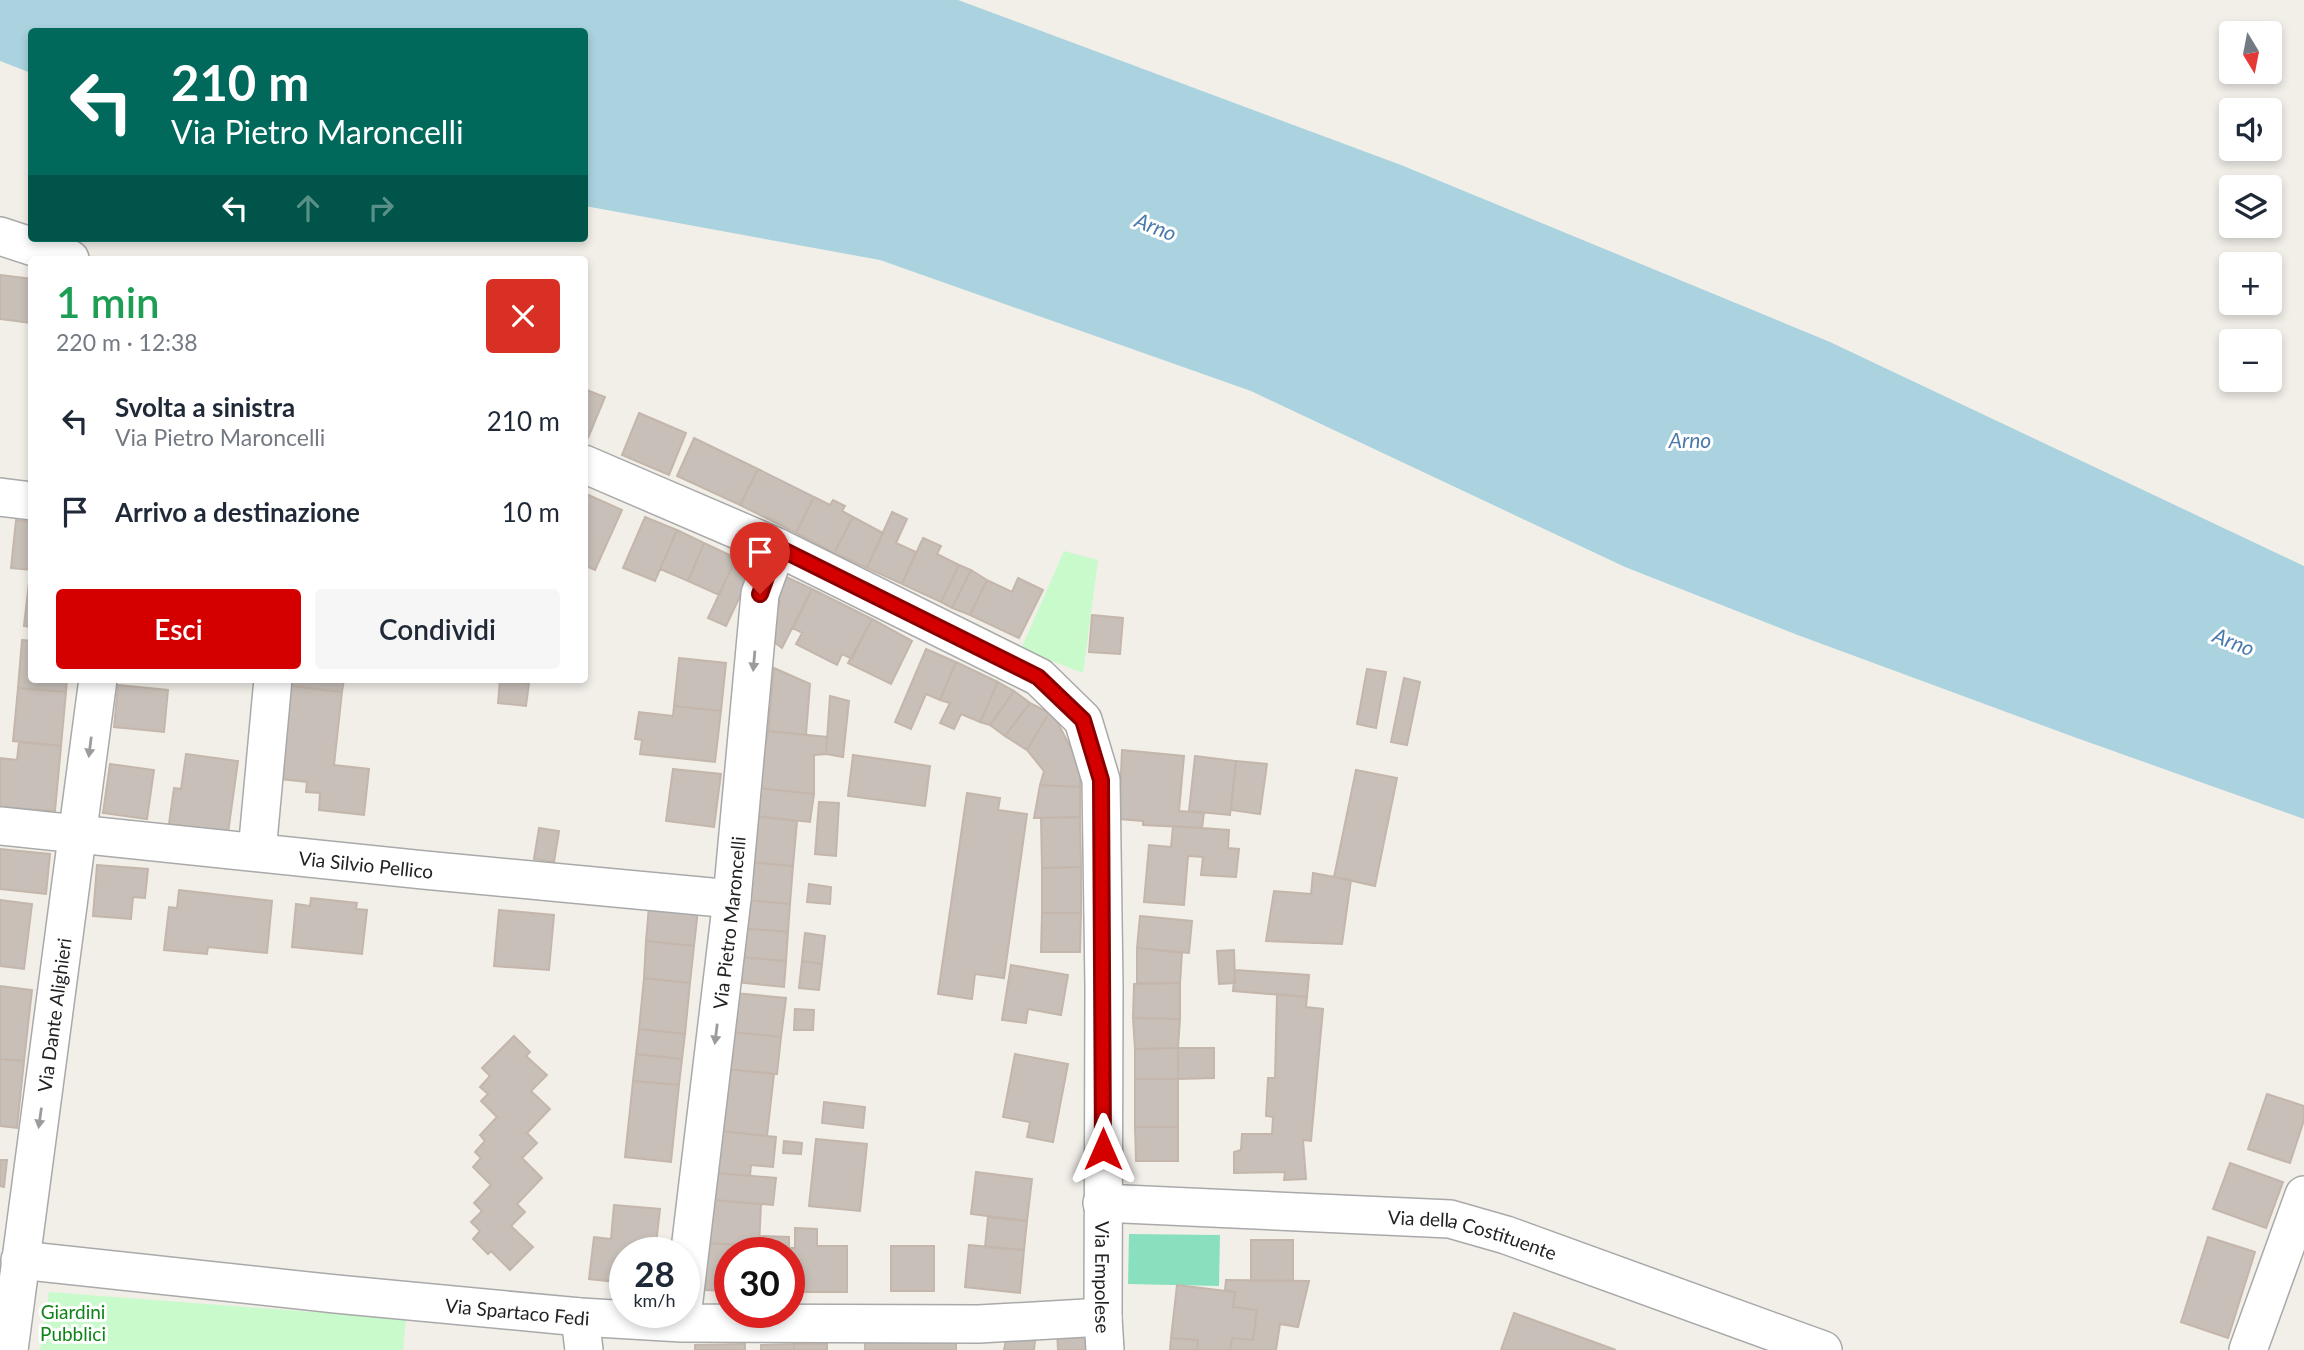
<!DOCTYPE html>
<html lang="it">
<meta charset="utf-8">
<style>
body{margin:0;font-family:Lato,sans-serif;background:#f6f6f7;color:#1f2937;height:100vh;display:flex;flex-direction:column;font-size:26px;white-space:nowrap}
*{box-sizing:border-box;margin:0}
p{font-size:23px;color:#747a83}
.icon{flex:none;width:38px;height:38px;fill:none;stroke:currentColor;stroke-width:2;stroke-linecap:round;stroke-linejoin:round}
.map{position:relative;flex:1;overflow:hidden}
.panel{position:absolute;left:28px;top:256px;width:560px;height:427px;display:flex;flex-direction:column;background:#fff;border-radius:7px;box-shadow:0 4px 10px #0003}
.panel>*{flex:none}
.top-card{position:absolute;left:28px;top:28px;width:560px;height:214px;border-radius:7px;box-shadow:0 4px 10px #0003;background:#00695c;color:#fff;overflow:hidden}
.needle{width:46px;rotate:170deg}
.controls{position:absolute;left:2219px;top:21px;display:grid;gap:14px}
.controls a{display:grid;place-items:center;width:63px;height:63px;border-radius:7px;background:#fff;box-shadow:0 4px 10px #0003;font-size:35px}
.speed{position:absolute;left:609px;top:1237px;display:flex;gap:14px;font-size:35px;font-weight:700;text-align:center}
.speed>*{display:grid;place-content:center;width:91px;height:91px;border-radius:50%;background:#fff;box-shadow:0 4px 10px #0003;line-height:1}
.speed small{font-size:18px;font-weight:400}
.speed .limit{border:10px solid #d22;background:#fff;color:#111}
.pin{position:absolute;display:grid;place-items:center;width:60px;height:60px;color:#fff;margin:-72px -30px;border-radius:50% 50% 50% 0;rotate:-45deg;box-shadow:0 0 7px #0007}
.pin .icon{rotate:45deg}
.me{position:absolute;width:77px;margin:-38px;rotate:0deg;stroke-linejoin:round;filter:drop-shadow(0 0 5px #0008)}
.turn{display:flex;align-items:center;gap:24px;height:147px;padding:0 28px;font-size:32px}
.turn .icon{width:91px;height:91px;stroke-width:2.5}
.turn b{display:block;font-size:49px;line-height:60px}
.lanes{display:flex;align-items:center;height:66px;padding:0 28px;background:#0003;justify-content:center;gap:35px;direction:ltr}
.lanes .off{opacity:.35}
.round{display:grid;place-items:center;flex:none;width:74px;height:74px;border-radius:7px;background:#f6f6f7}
.head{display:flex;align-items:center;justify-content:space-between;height:119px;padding:0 28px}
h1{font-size:42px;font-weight:600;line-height:52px;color:#1e9e55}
.button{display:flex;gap:14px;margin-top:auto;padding:14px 28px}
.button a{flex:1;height:80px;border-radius:7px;background:#d40000;color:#fff;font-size:28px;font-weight:600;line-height:80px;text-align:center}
.button a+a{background:#f6f6f7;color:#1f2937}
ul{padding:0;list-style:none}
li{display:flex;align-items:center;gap:21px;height:91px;padding:0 28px}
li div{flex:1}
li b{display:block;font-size:26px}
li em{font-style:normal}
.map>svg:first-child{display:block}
.park{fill:#c8facc}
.pitch{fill:#88e0be}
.water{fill:#aad3df}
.building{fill:#c7bfb8;stroke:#c4b6ab;stroke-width:2}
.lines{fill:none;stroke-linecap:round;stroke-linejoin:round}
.minor-casing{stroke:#a9a9a9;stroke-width:40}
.minor{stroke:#fff;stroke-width:37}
.oneway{fill:#9c9c9c}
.route-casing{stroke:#8a0000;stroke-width:18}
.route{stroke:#d40000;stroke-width:12}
.labels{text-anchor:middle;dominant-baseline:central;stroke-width:6;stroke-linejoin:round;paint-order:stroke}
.street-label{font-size:19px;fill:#222;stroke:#fff}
.park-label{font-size:19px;fill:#0c8416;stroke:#fff}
.water-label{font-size:21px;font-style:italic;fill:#4a7aab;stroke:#fff}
</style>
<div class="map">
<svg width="2304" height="1350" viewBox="0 0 2304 1350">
<rect width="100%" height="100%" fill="#f2efe9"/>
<!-- park -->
<path class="park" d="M1064 551 1098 560 1083 673 1021 649Z
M49 1292 406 1319 403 1350H40Z"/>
<!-- pitch -->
<path class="pitch" d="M1129 1234 1220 1235 1219 1286 1128 1284Z"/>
<!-- water -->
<path class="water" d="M0 0H958L1401 165 1830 342 2304 566V819L2074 737 1795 634 1625 567 1251 391 880 260 585 206 584 32H32L31 73 0 61Z"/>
<!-- building -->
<path class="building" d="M0 275 32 279V323L0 319Z
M584 389 605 397 588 438 584 436Z
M639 413 686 433 669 475 622 455Z
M694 438 758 469 740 505 677 476Z
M758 469 814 497 796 533 740 505Z
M584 493 622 510 595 570 584 565Z
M814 497 830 505 833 500 845 506 842 511 853 517 834 553 796 533Z
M892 512 907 519 896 543 916 552 902 584 867 568Z
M645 517 677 530 655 581 623 568Z
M853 517 883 533 867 568 834 553Z
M16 520 32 522V570L11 568Z
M677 530 704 543 688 581 660 569Z
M923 538 941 546 937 554 959 565 941 602 902 584Z
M704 543 736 558 719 595 688 581Z
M736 558 754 567 726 626 708 618Z
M959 565 971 570 952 608 941 602Z
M971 570 987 580 970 615 952 608Z
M784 576 812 589 782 648 774 642V619L780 602 772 597Z
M1018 578 1043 590 1019 638 970 615 987 580 1012 592Z
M29 582H32V627L24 626Z
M812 589 872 619 852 659 842 654 837 665 796 644 802 633 793 628Z
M1092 615 1123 618 1120 654 1089 652Z
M872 619 912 641 891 684 848 663Z
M22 640 32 641V679H67L66 692 18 688Z
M926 649 956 662 940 700 926 694 911 729 895 722Z
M679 658 726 663 721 711 674 706Z
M956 662 998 682 980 722 961 714 954 729 940 723 950 703 940 700Z
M774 668 810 684 806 735 768 731Z
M1367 669 1386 672 1376 728 1357 724Z
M1404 678 1420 682 1407 745 1391 742Z
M292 679H344L342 692 291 686Z
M500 680 529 683 526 706 498 703Z
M998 682 1014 691 990 725 980 722Z
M118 685 168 690 164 732 114 727Z
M291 686 342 692 334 765 369 769 364 815 319 810 320 793 306 792 307 782 281 779Z
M18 688 66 692 61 746 13 741Z
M1014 691 1030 703 1005 736 990 725Z
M830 696 849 701 843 757 826 754Z
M1030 703 1049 713 1027 750 1005 736Z
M674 706 721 711 715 762 640 754 642 740 635 739 639 712 673 716Z
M1049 713 1055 718 1080 765V787L1040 785 1044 771 1027 750Z
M768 731 827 737 826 754 814 755V794L757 788Z
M19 742 61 746 55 811 0 807V758L17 760Z
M1122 750 1184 756 1179 811 1204 813 1202 828 1143 825V821L1119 819Z
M186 754 238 761 228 833 169 824 174 788 181 789Z
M853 755 930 766 925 806 848 796Z
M1195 756 1236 761 1230 815 1189 811Z
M1236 761 1267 764 1260 814 1231 810Z
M110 764 154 770 147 819 103 813Z
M673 769 721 774 714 827 666 821Z
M1356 770 1397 778 1375 886 1334 877Z
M1040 785 1080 787V817L1034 818Z
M757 788 814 794 810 822 754 816Z
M967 793 1000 798 998 810 1027 814 1004 978 975 974 972 999 938 994Z
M819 802 839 803 836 856 815 854Z
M754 816 797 821 793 866 749 862Z
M1080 817 1081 867 1042 868 1041 818Z
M1173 826 1229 830 1228 848 1239 849 1236 877 1201 875 1203 857 1188 856 1184 905 1144 902 1149 845 1171 847Z
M539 828 559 831 554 862 534 859Z
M0 849 50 854 46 894 0 889Z
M749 862 793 866 790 904 744 900Z
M97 865 148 869 145 898 133 897 131 919 93 916Z
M1081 867V913H1042V868Z
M1313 873 1351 880 1342 944 1266 941 1274 891 1311 894Z
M809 884 831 887 830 904 807 902Z
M179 890 272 901 267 953 208 947 207 954 164 950 169 907 177 908Z
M311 898 357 903 356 909 367 910 362 954 292 947 296 904 310 906Z
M0 900 32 904 24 969 0 966Z
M744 900 790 904 788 932 741 928Z
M649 906 698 910 694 946 646 941Z
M499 910 554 915 549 970 494 966Z
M1042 913H1081L1080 952H1041Z
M1140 916 1192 921 1189 953 1137 948Z
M741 928 788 932 786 961 739 957Z
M805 933 825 936 822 964 802 961Z
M646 941 694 946 690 983 644 978Z
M1137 948 1182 953 1180 983H1137Z
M1234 950 1235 983 1219 984 1217 951Z
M739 957 786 961 784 987 737 982Z
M802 961 822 964 819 990 799 988Z
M1011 965 1068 975 1061 1015 1028 1009 1026 1023 1002 1020Z
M1235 970 1309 975 1307 997 1233 991Z
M644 978 690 983 685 1034 639 1029Z
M1180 983V1019L1133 1018 1134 984Z
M0 986 32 990 24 1061 0 1059Z
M735 993 786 998 781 1037 731 1032Z
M1277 994 1307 997 1306 1007 1323 1009 1311 1141 1303 1140 1306 1179 1284 1180 1285 1172 1234 1173V1152L1241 1150 1242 1134H1272L1273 1117 1266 1116 1268 1078H1275Z
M795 1009 814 1010 813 1030H794Z
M1133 1018 1180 1019 1178 1048 1135 1049Z
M639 1029 685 1034 682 1059 636 1054Z
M731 1032 781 1037 777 1074 727 1069Z
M514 1036 530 1052 526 1056 547 1075 531 1091 550 1109 527 1133 537 1143 522 1158 542 1178 517 1204 525 1212 511 1226 533 1247 510 1270 491 1251 488 1254 473 1239 480 1231 471 1222 482 1211 474 1203 491 1185 473 1167 481 1158 475 1152 485 1141 480 1135 497 1117 481 1101 488 1094 480 1087 490 1076 482 1068Z
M1178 1048V1079H1135V1049Z
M1178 1048H1214V1078L1178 1079Z
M636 1054 682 1059 679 1085 633 1081Z
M1015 1054 1068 1064 1053 1142 1027 1137 1030 1122 1003 1117Z
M0 1059 24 1061 17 1128 0 1126Z
M727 1069 774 1074 767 1136 721 1131Z
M1135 1079H1178V1127H1135Z
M633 1081 679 1085 671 1162 625 1157Z
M2267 1094 2304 1106V1120L2290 1163 2248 1149Z
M824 1102 865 1107 863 1128 822 1123Z
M1135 1127H1178V1161H1136Z
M721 1131 776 1137 773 1167 751 1165 750 1176 717 1173Z
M816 1139 867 1144 860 1211 809 1206Z
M784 1141 802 1143 801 1154 783 1153Z
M0 1160H7L4 1187 0 1186Z
M2230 1163 2283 1182 2266 1228 2213 1209Z
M976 1172 1032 1179 1027 1221 971 1214Z
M717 1173 776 1178 773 1205 714 1200Z
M714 1200 761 1204 759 1246 707 1243Z
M614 1205 660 1209 655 1253H625V1283L589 1279 594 1237 611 1239Z
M988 1217 1027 1221 1024 1250 985 1247Z
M795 1228 817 1229V1246H847V1292H789V1248H795Z
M760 1236 789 1237V1253H759Z
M2208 1237 2255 1252 2228 1338 2181 1322Z
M1251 1240H1293V1281H1251Z
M707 1243 759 1246V1253H730V1291L703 1290Z
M969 1245 1024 1250 1020 1293 965 1287Z
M891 1246H934V1291H891Z
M1226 1280 1309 1281 1298 1327 1280 1324 1276 1350H1230L1232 1338 1253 1340 1257 1310 1233 1307 1235 1292 1225 1290Z
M1177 1285 1235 1292 1233 1307 1257 1310 1253 1340 1232 1338 1230 1350H1197L1198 1340 1171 1338Z
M1514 1313 1616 1350H1501Z
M1094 1329 1097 1350H1058L1057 1330Z
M1008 1330 1036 1332 1034 1350H1004Z
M1171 1338 1198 1340 1197 1350H1170Z
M865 1340 956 1341V1350H865Z
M745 1344V1350H695V1345Z
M794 1344H827V1350H794Z
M794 1344V1350H761V1345Z"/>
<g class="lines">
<defs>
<g id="minor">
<path d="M0 236 70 259"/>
<path id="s1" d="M584 464 777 547 1039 677 1083 720 1101 780 1104 987 1103 1317 1105 1350"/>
<path d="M0 497 32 501"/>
<path id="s2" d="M0 826 424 870 732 899"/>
<path d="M257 852 273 679"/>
<path id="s3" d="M1102 1203 1450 1219 1506 1235 1823 1350"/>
<path id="s4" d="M20 1260 336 1294 580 1317 682 1323 979 1324 1103 1317"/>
<path id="s5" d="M684 1300 732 899 760 594 777 547"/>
<path d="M580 1317 584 1350"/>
<path id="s6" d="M9 1350 98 679"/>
<path d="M2248 1350 2304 1195"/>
</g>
</defs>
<!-- minor casing -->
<use href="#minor" class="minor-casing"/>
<!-- minor -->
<use href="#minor" class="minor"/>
</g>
<!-- one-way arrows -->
<defs><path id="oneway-solid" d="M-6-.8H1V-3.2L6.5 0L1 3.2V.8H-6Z" transform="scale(1.75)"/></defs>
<g class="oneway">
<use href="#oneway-solid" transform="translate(754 661) rotate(95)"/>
<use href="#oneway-solid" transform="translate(90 747) rotate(97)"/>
<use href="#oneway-solid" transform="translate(716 1034) rotate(97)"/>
<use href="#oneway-solid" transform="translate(40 1118) rotate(98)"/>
</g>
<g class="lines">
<defs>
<path id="route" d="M760 594 777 547 1038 677 1083 720 1101 780 1103 1149"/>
</defs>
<!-- route casing -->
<use href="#route" class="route-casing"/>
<!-- route -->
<use href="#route" class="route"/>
</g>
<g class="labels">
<!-- street labels -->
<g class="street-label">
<text stroke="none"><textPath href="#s2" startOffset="368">Via Silvio Pellico</textPath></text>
<text stroke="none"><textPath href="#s5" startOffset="380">Via Pietro Maroncelli</textPath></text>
<text stroke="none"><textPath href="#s6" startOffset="338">Via Dante Alighieri</textPath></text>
<text stroke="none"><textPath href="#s3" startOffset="373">Via della Costituente</textPath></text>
<text stroke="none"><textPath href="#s1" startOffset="1124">Via Empolese</textPath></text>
<text stroke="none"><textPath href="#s4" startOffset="500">Via Spartaco Fedi</textPath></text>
</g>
<!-- park labels -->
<g class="park-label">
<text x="73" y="1311">Giardini<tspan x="73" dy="22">Pubblici</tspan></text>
</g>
<!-- water labels -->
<g class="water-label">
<text transform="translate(1156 226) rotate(21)">Arno</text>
<text x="1690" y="439">Arno</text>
<text transform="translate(2234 641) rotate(21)">Arno</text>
</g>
</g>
</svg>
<div class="controls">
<a><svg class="needle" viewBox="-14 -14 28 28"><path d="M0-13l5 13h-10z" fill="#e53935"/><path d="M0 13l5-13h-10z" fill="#747a83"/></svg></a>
<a><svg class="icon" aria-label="sound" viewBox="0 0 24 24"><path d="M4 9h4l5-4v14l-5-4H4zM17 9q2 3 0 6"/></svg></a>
<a><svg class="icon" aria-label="layers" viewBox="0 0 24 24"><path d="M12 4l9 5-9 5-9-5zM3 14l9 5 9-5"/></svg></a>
<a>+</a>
<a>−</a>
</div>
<div class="speed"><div>28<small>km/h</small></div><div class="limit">30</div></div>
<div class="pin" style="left:760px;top:594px;background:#d93025"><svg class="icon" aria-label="arrive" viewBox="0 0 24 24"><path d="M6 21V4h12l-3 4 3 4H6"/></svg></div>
<svg class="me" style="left:1103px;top:1149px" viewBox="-20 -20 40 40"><path d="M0-17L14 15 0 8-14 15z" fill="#d40000" stroke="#fff" stroke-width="4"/></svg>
<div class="top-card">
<div class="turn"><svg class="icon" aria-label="left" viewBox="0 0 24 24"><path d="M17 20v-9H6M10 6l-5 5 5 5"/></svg><div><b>210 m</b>Via Pietro Maroncelli</div></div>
<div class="lanes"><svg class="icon" aria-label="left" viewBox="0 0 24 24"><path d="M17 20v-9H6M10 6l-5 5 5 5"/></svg><svg class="icon off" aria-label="ahead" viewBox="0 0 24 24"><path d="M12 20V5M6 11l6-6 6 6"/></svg><svg class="icon off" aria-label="right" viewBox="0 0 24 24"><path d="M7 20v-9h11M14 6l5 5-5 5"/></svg></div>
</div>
<section class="panel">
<div class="head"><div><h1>1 min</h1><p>220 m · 12:38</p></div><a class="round" style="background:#d93025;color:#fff"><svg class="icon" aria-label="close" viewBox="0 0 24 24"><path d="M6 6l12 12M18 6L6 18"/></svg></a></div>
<ul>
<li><svg class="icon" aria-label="left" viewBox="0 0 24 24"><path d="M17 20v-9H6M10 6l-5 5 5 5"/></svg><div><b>Svolta a sinistra</b><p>Via Pietro Maroncelli</p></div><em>210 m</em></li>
<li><svg class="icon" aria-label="arrive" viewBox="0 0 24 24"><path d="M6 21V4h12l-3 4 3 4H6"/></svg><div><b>Arrivo a destinazione</b></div><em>10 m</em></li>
</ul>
<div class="button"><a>Esci</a><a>Condividi</a></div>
</section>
</div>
